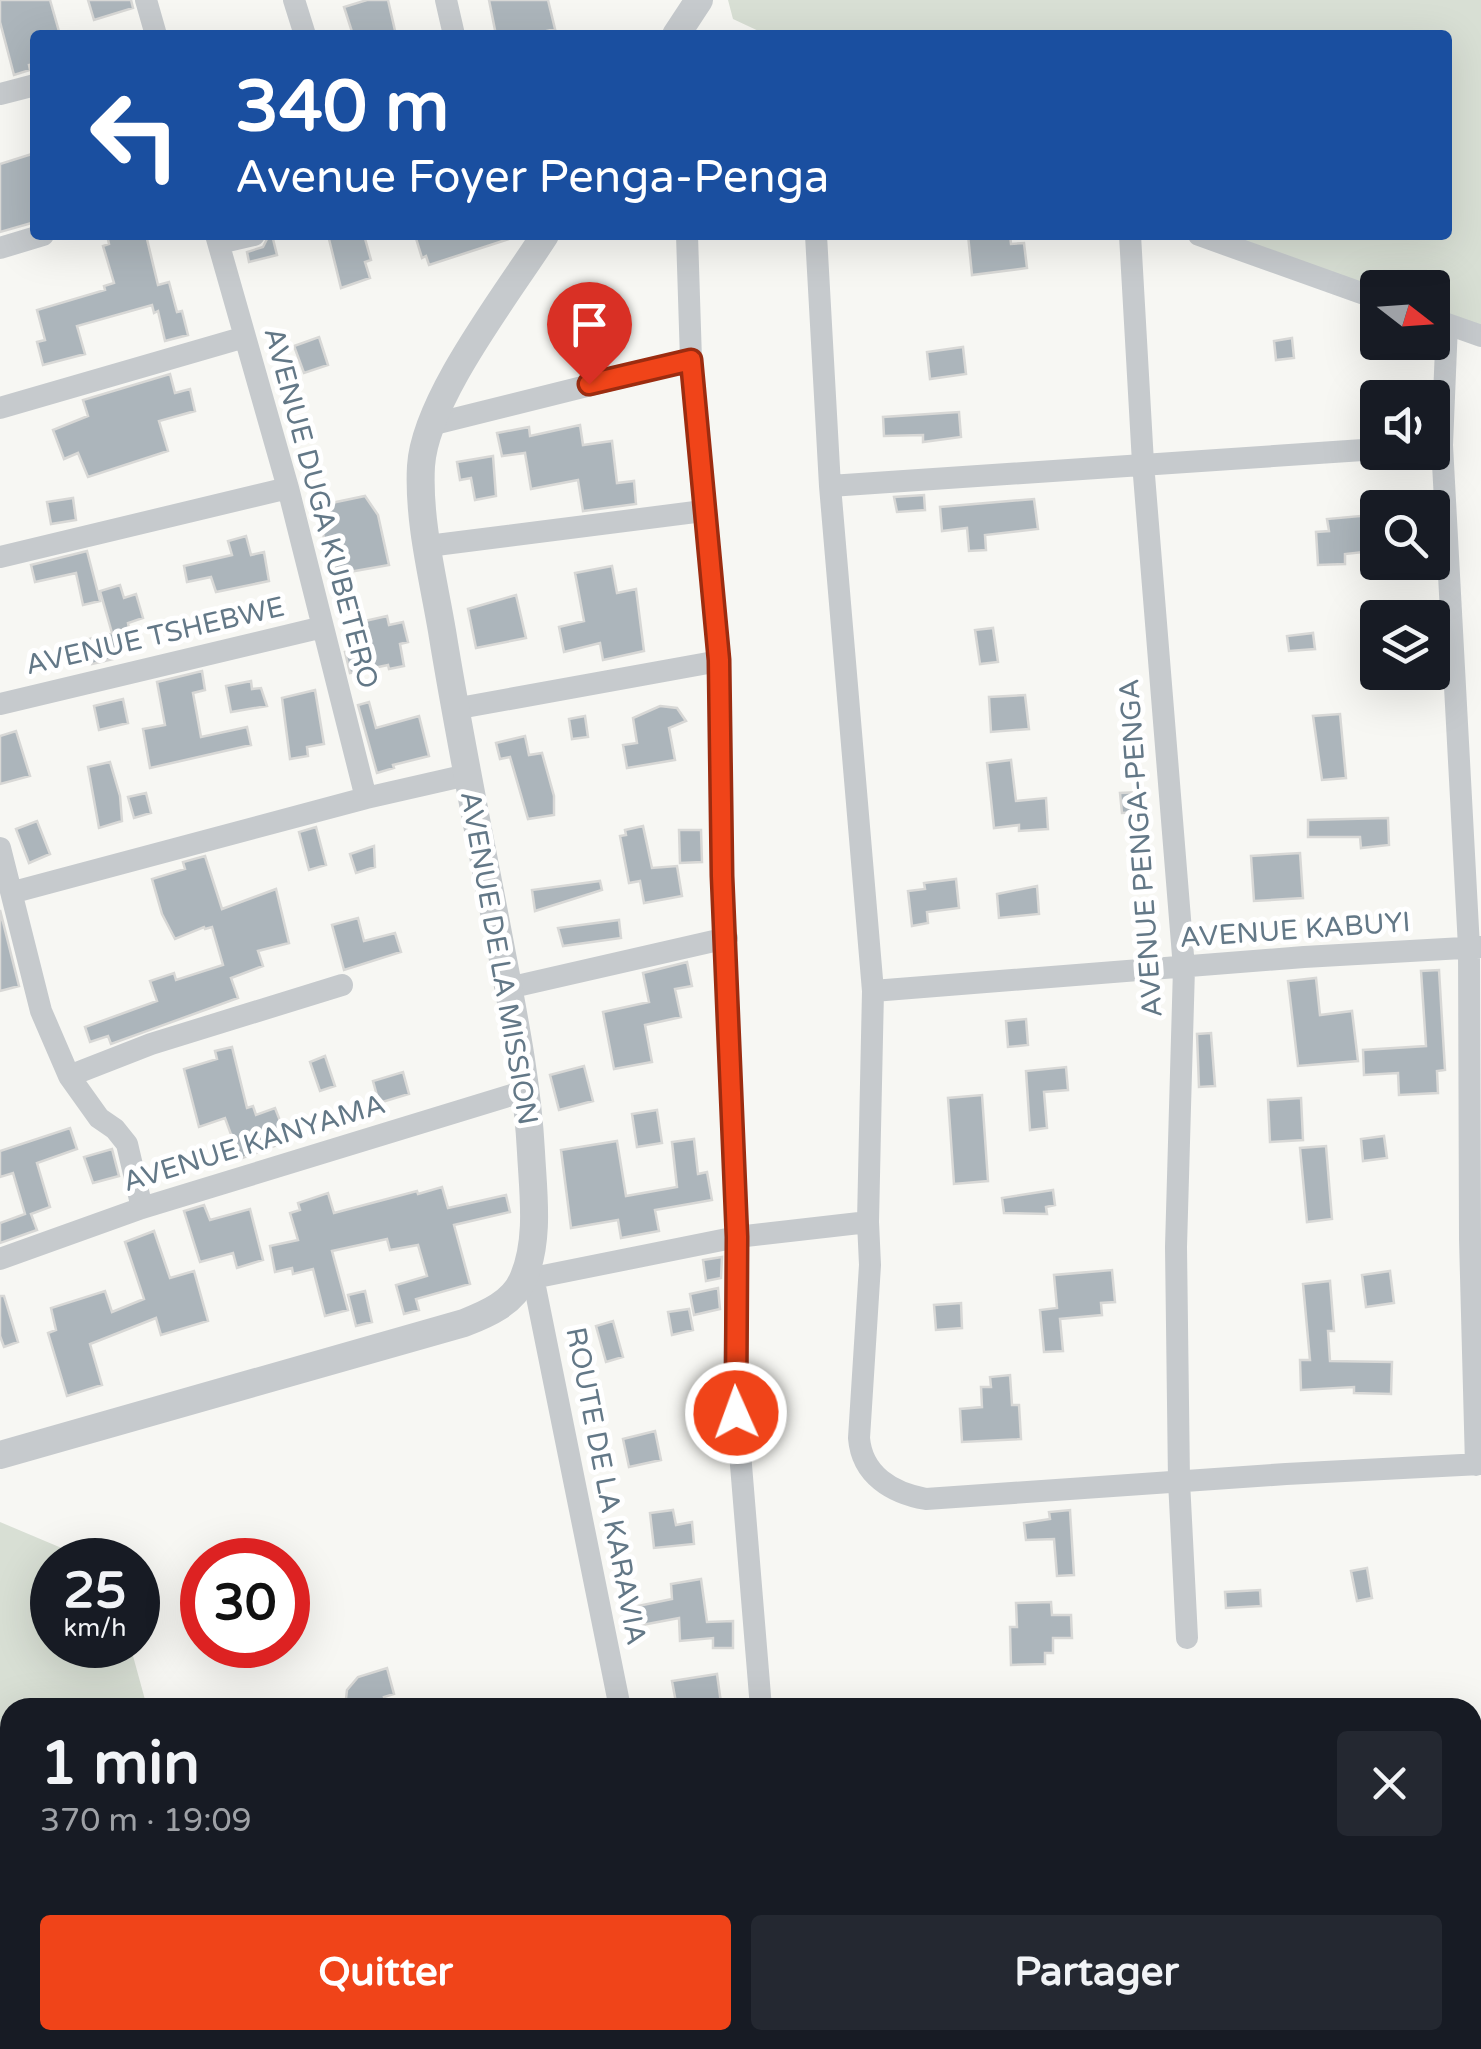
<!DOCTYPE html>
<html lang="fr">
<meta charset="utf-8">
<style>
body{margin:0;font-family:"Varela Round",sans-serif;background:#242831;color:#f1f3f6;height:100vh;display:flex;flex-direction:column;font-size:38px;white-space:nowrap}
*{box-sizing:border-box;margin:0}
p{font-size:32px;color:#9ea1a6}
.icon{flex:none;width:55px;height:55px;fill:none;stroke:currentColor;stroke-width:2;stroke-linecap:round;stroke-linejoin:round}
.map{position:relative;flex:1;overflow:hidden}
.sheet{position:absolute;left:0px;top:1698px;width:1482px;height:352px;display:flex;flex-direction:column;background:#171b24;border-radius:30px 30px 0 0;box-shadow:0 10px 40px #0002}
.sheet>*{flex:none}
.top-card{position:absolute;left:30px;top:30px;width:1422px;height:210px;border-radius:10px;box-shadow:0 10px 40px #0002;background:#1a4fa0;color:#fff;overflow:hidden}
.needle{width:65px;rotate:107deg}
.buttons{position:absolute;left:1360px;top:270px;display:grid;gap:20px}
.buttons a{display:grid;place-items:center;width:90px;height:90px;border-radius:10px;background:#171b24;box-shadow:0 10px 40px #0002;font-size:50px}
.speed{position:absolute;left:30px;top:1538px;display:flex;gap:20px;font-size:50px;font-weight:700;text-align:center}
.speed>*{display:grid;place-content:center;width:130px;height:130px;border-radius:50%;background:#171b24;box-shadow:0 10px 40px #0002;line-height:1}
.speed small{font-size:25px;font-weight:400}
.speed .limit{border:15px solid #d22;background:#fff;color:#111}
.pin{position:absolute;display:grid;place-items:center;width:85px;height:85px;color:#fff;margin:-102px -42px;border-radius:50% 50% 50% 0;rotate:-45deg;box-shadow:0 0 10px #0007}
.pin .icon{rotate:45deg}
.me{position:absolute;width:110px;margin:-55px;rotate:358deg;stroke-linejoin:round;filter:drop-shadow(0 0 8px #0008)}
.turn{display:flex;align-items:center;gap:35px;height:210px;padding:0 40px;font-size:45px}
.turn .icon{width:130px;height:130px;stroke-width:2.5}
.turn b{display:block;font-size:70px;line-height:85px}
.round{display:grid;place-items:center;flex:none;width:105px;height:105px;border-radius:10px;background:#242831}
.headline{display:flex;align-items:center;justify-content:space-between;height:170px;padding:0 40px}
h1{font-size:60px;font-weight:700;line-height:75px}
.button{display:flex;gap:20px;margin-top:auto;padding:20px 40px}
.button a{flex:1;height:115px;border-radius:10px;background:#f04419;color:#fff;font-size:40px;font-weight:700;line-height:115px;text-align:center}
.button a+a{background:#242831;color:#f1f3f6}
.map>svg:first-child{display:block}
.green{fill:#d8dfd4}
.building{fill:#acb5bb;stroke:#d8d8d6;stroke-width:2.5}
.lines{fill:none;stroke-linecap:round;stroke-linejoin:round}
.minor{stroke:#c6cacd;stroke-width:22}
.tertiary{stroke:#c6cacd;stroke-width:28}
.route-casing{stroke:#9c2c10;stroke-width:25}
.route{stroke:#f04419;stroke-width:18}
.labels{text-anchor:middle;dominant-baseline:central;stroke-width:10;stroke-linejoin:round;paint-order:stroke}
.street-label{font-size:28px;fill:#637887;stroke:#fff}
</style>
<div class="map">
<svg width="1481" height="2049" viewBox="0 0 1481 2049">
<rect width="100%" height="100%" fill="#f7f7f3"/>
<!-- green -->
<path class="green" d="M728 0H1481V336L1433 319 1432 288H1378L1200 235H1448V35H767L733 19Z
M0 1522 90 1560H52V1645H130L147 1707 10 1708V1929L0 1930Z"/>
<!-- building -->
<path class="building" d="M0 0H50L60 35H35V64L29 65 30 70 14 75 0 22Z
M88 0H131L133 8 94 20Z
M367 0H388L396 35H353L344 7Z
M489 0H548L555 29 530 35H496Z
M35 153V222L0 232V164Z
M107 235H146L158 285 169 282 177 312 182 311 188 335 165 341 158 311 154 313 152 305 77 326 85 354 43 365 37 342 45 340 37 310 105 290 104 286 114 283 103 246 109 244Z
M269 235H272L277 255 249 262 247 252 263 247Z
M328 235H364L371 260 365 262 370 278 341 288Z
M415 235H512V238L429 265 426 256 422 258Z
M968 235H1010L1011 244 1024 243 1027 268 972 275Z
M610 311 619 346 604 350 608 365 591 370 579 318Z
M319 337 328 365 304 373 294 346Z
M1292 338 1294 358 1276 360 1274 341Z
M963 347 966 374 930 379 927 352Z
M170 374 175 393 190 389 195 411 159 421 168 451 88 477 78 453 64 459 53 430 88 416 83 400Z
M959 412 961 437 923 442V435L884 436 883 417Z
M580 425 583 445 612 441 617 483 634 481 636 504 583 511 578 480 531 489 525 453 502 456 497 433 529 427 530 436Z
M493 456 496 496 475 500 471 478 460 480 457 462Z
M924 495 925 510 897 512 894 497Z
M365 496 378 515 389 565 332 575 317 506Z
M73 498 76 520 51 524 47 502Z
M1034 499 1038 529 985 535 986 550 969 551 967 528 942 531 940 507Z
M1371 515 1373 551 1345 554V564L1318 565 1316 532 1329 531 1327 519Z
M246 536 251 555 264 552 269 581 216 592 211 577 187 582 184 566 232 555 228 541Z
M87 551 100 601 83 605 76 573 35 582 31 565Z
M612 566 617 593 636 589 644 651 603 660 600 643 564 652 559 627 584 621 575 573Z
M120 585 124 598 136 594 143 618 128 623 133 650 112 654 113 659 92 664 86 640 112 633 100 591Z
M516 595 526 638 476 648 468 609Z
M387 616 389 625 403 622 408 642 400 644 404 666 389 669 388 665 350 673 345 652 362 648 356 623Z
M993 628 998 662 980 664 975 630Z
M1313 633 1315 649 1289 651 1287 636Z
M202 671 205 690 193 693 201 737 247 727 251 745 150 768 143 729 165 725 157 682Z
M251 681 252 689 261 688 267 706 231 712 226 686Z
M315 690 324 744 307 747 308 756 290 759 282 698Z
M1025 695 1029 729 991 732 989 697Z
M123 699 128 723 99 730 94 706Z
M369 702 376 728 419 716 429 756 393 765 394 768 377 773 358 705Z
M660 706 677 708 686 721 669 728 675 760 627 768 623 745 637 743 633 718Z
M1340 714 1346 778 1322 780 1313 716Z
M585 716 588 737 572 739 569 719Z
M16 731 30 776 0 784V736Z
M525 736 529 755 542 753 554 796V815L528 819 510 757 500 759 496 743Z
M1011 760 1016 801 1046 798 1048 829 1019 831V825L994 828 987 763Z
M110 762 120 796 122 821 99 828 88 767Z
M1140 792 1141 812 1122 813 1120 793Z
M146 793 151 813 134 818 128 797Z
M1388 818 1389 845 1361 848 1360 837H1308V820Z
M37 821 50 854 29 863 16 829Z
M643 826 652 868 677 866 682 896 644 903 640 881 629 883 620 836 626 835 625 830Z
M316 827 326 865 309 870 299 832Z
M679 830H701L702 862 680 863Z
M374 846 375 867 356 873 350 854Z
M1300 853 1303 898 1254 901 1251 856Z
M205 856 222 909 276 889 289 943 258 951 263 966 231 978 238 998 111 1044 108 1036 90 1042 85 1027 157 1001 150 981 174 973 176 980 223 965 212 927 205 929 204 927 175 939 162 914 152 879 185 869 183 862Z
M956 879 959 908 927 912 928 923 912 926 908 891 925 889 924 883Z
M600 881 602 890 535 911 532 890Z
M1037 886 1039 914 999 918 997 894Z
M0 910 19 986 0 991Z
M358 918 364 941 395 933 401 952 344 970 332 925Z
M619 920 621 938 563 946 558 928Z
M687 962 692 986 675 989 681 1017 645 1025 652 1062 614 1069 603 1012 649 1002 643 973Z
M1439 970 1445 1070 1437 1071 1438 1093 1399 1095 1398 1073 1364 1075 1363 1050 1426 1046 1421 971Z
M1316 978 1320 1015 1352 1011 1358 1061 1298 1066 1288 981Z
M1026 1019 1028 1045 1008 1047 1006 1021Z
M1211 1033 1215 1086 1199 1087 1197 1034Z
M232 1047 247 1108 253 1106 256 1115 275 1108 288 1141 240 1159 225 1118 199 1127 184 1069 217 1059 215 1051Z
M325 1056 335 1086 320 1091 310 1062Z
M584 1066 593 1101 559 1110 550 1075Z
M1066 1067 1068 1090 1044 1092 1047 1128 1030 1130 1026 1071Z
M403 1072 409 1094 379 1103 373 1081Z
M982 1095 988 1181 954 1184 948 1098Z
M1301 1098 1303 1140 1270 1142 1268 1100Z
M657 1110 662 1143 637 1147 632 1114Z
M70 1128 77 1149 37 1163 50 1207 31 1214 37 1230 0 1243V1223L25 1214 13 1173 0 1177V1151Z
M1384 1136 1387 1158 1363 1161 1361 1139Z
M694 1139 698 1174 707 1172 712 1200 655 1210 659 1231 621 1238 618 1220 571 1228 561 1150 617 1141 626 1196 677 1187 672 1142Z
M1326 1146 1332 1219 1307 1222 1300 1148Z
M112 1149 119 1176 93 1183 84 1157Z
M442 1187 448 1208 506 1195 510 1212 454 1225 470 1284 416 1299 419 1310 404 1314 396 1285 427 1276 418 1245 390 1250 387 1239 332 1251 348 1310 325 1316 313 1269 293 1274 292 1268 275 1272 270 1246 298 1240 290 1213 300 1210 298 1203 328 1193 334 1213 417 1191 418 1194Z
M1053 1190 1055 1205 1046 1207 1047 1214 1004 1213 1002 1198Z
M204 1205 210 1220 250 1209 263 1260 237 1268 233 1253 200 1262 184 1211Z
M154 1231 170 1278 194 1271 208 1321 161 1335 156 1318 90 1344 102 1385 67 1396 48 1333 56 1330 51 1308 105 1291 112 1312 144 1299 125 1242Z
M722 1257 721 1278 706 1281 703 1260Z
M1112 1270 1115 1302 1101 1303 1102 1315 1060 1319 1063 1351 1044 1352 1040 1310 1057 1308 1054 1275Z
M1390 1271 1394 1303 1366 1307 1362 1275Z
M1330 1281 1334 1331H1328L1330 1361 1392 1362 1391 1394 1354 1393V1387L1301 1390 1300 1360H1310L1303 1284Z
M718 1288 720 1309 694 1315 690 1294Z
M365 1291 372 1322 356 1326 348 1295Z
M0 1296H4L18 1342 4 1347 0 1336Z
M961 1303 962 1328 936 1330 934 1305Z
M689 1309 693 1330 672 1335 668 1312Z
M613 1321 623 1357 606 1362 596 1326Z
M1010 1375 1012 1405H1019L1021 1439 962 1442 960 1409 982 1407 981 1387H991L990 1377Z
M655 1431 661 1460 629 1467 623 1439Z
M673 1510 676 1525 692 1522 694 1544 654 1548 650 1513Z
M1070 1510 1074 1575 1057 1576 1054 1539 1026 1540 1024 1523 1050 1519 1049 1512Z
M1367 1568 1372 1598 1357 1601 1351 1571Z
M701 1579 707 1622 733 1621V1648H713V1638L680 1641 679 1618 642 1625 638 1606 672 1599 671 1584Z
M1260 1590 1261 1606 1226 1608 1225 1592Z
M1051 1602 1052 1615H1071L1072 1638H1053V1653H1045V1664L1011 1665 1010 1627H1017L1016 1603Z
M387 1668 394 1694 384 1697 388 1708H345L347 1690 358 1677Z
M717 1674 721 1703 677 1708 672 1681Z"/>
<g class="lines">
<!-- minor -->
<path class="minor" d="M146 0 156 35
M294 0 305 35
M446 0 454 35
M0 94 35 85
M216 235 288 488 366 798
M687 235 691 360 719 661 722 876 737 1237 734 1380 761 1708
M816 235 830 486 873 991 868 1222 870 1265 859 1438C862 1475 892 1493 926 1499L1286 1474 1481 1464
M1130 235 1143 463 1184 968 1176 1247 1179 1481 1187 1638
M1199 235 1378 299
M219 243 254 235
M0 248 43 235
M1436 320 1481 336
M1447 324 1442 445 1469 947 1470 1239 1476 1465
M0 408 245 337
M430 425 691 360
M830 486 1378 449
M428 546 703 511
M0 557 288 488
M0 704 323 627
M454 709 719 661
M0 848 41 1011 69 1076 99 1118 115 1129 127 1144 142 1208
M14 892 366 798 467 775
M508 988 727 938
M873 991 1304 957 1481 947
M69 1076 151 1044 342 985
M0 1259 142 1208 528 1090
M533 1277 620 1708
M523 1280 737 1237 868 1222
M684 2040 686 2049
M775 2040 776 2049"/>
<!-- tertiary -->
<path class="tertiary" d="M676 35 699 0
M0 1455 464 1323C487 1314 513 1303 523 1279 540 1240 533 1192 531 1152 527 1076 511 1003 497 928 478 829 458 730 442 631 433 578 418 520 421 466 425 399 508 293 545 235"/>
</g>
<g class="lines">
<defs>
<path id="route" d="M589 384 691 360 719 660 722 876 737 1237 736 1413"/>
</defs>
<!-- route casing -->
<use href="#route" class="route-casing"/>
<!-- route -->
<use href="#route" class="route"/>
</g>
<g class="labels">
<!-- street labels -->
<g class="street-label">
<text transform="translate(321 508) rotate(75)">AVENUE DUGA KUBETERO</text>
<text transform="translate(155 636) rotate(-13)">AVENUE TSHEBWE</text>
<text transform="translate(1141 848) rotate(-94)">AVENUE PENGA-PENGA</text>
<text transform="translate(1295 930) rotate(-4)">AVENUE KABUYI</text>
<text transform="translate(499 958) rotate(80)">AVENUE DE LA MISSION</text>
<text transform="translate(254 1143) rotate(-17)">AVENUE KANYAMA</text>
<text transform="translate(606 1486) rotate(79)">ROUTE DE LA KARAVIA</text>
</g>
</g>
</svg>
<div class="buttons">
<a><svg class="needle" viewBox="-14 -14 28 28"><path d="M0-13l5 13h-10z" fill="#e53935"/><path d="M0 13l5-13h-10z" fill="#9ea1a6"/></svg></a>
<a><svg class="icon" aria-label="sound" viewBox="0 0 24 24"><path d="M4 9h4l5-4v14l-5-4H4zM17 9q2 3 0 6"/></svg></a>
<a><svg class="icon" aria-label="search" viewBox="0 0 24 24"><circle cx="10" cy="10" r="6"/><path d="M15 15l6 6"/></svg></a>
<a><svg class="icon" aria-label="layers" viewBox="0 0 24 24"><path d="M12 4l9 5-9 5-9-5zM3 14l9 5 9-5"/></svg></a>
</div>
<div class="speed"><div>25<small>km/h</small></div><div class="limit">30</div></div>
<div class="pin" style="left:589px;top:384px;background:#d93025"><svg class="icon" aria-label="arrive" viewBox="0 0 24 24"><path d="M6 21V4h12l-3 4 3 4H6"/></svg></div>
<svg class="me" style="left:736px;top:1413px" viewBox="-20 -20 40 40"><circle r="17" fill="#f04419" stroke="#fff" stroke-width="3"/><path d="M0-11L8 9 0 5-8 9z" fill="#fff"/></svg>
<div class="top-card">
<div class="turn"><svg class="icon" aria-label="left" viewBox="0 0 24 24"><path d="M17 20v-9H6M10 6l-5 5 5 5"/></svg><div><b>340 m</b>Avenue Foyer Penga-Penga</div></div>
</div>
<section class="sheet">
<div class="headline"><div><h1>1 min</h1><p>370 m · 19:09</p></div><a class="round"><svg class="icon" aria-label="close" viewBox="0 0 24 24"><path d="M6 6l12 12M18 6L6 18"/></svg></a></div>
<div class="button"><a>Quitter</a><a>Partager</a></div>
</section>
</div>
